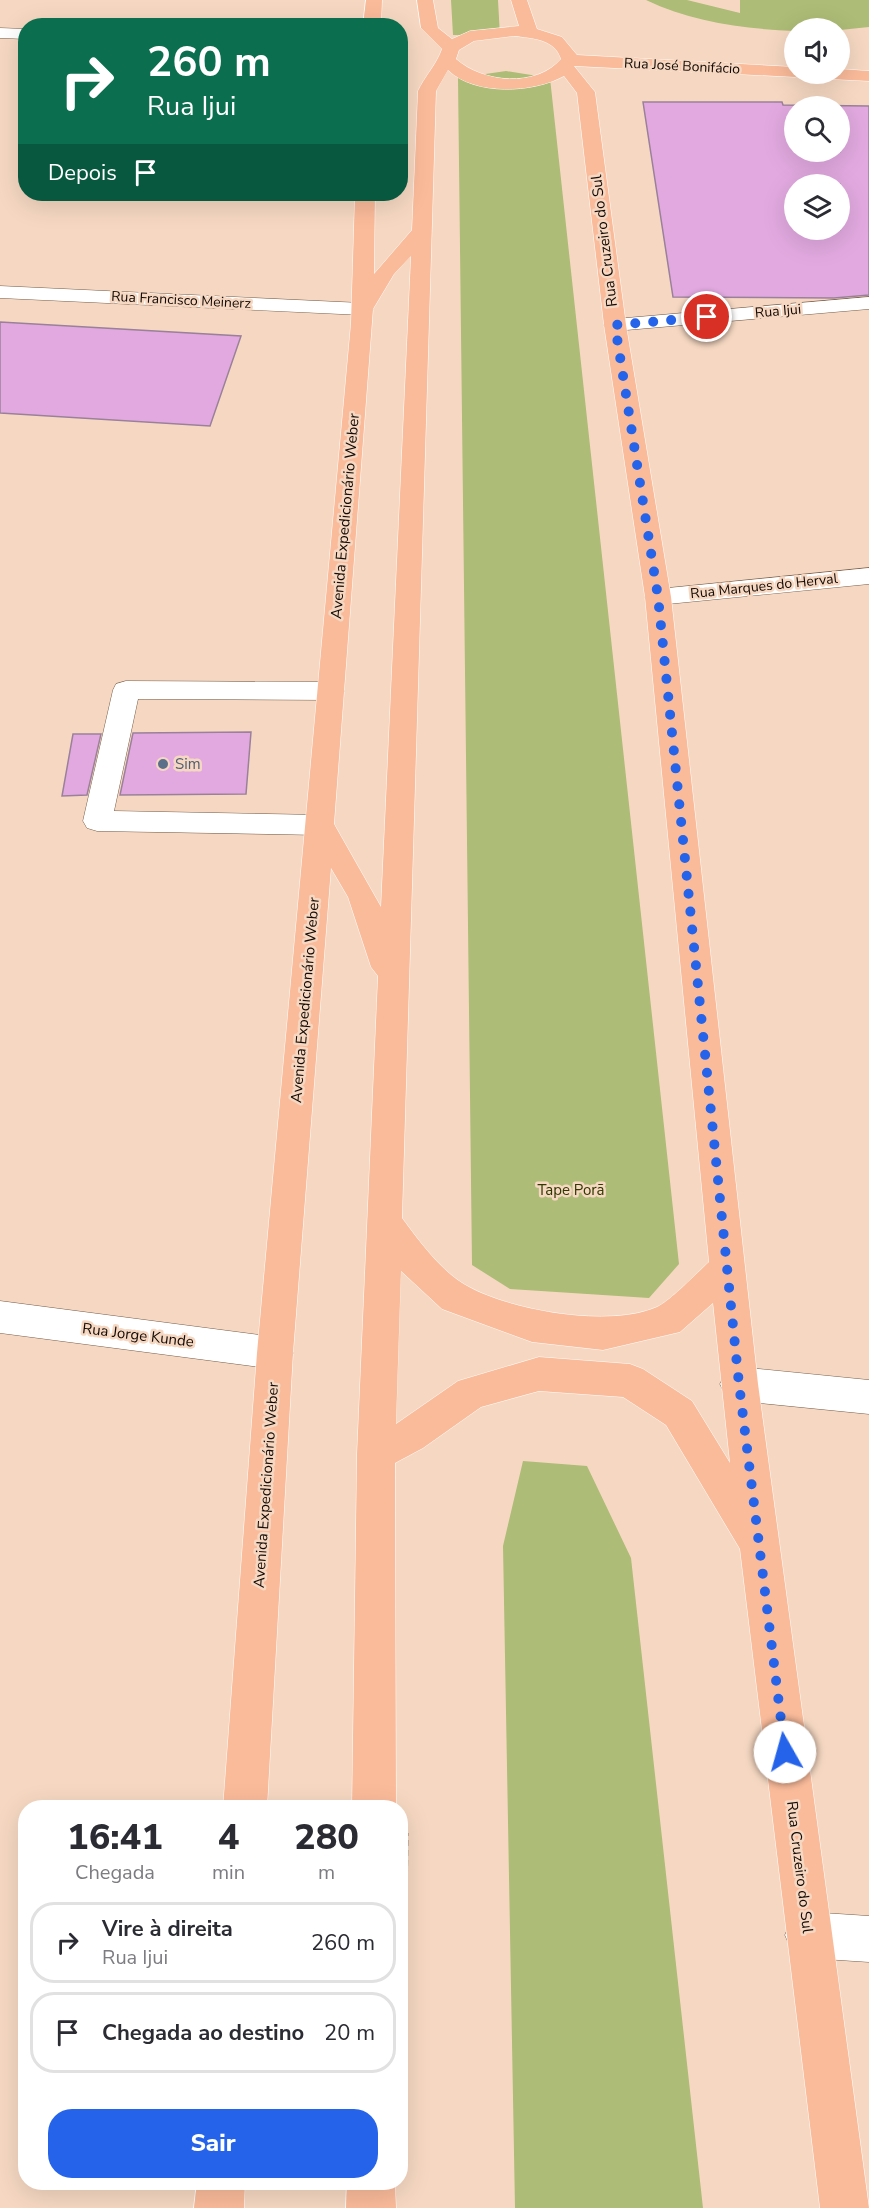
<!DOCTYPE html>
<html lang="pt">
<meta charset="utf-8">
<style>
body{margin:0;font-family:"Nunito Sans",sans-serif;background:#f2f2f3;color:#2b2b33;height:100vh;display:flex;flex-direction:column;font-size:22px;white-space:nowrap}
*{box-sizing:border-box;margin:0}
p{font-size:20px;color:#7c7c81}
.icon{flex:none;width:33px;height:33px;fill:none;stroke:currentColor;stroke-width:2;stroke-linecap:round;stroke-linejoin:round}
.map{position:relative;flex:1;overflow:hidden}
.side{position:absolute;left:18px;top:1800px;width:390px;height:390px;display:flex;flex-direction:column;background:#fff;border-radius:24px;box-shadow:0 6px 24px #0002}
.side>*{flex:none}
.banner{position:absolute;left:18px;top:18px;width:390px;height:183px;border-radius:24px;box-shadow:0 6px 24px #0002;background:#0b6e4f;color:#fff;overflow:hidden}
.buttons{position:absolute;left:784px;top:18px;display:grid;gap:12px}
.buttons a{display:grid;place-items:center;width:66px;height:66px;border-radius:50%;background:#fff;box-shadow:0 6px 24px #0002;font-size:30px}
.pin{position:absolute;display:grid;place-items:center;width:51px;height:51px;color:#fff;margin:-26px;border:3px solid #fff;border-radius:50%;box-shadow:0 2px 6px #0007}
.me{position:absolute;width:66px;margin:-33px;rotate:353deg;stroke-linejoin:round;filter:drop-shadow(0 0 4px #0008)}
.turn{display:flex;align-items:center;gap:21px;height:126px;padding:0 30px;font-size:27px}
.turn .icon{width:78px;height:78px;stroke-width:2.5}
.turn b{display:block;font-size:42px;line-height:51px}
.then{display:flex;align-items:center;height:57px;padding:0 30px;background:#0003;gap:12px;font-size:22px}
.eta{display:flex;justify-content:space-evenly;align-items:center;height:102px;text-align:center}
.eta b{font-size:36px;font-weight:800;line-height:42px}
.button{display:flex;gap:12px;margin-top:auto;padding:12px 30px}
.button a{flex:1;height:69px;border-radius:24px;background:#2563eb;color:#fff;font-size:24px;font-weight:800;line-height:69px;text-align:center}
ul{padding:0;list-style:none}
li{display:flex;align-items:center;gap:18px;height:81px;margin:0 12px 9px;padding:0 18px;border:3px solid #e1e1e2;border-radius:24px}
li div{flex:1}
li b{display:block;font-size:22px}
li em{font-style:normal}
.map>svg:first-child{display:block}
.green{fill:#adbc76}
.building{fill:#e2a9e0;stroke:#9a8199;stroke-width:1.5;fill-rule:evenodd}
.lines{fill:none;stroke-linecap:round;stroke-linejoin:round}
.minor-casing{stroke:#765d49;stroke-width:1}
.major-casing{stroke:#fff;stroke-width:1}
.path{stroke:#917c6d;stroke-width:5;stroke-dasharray:6 4;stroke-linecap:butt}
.minor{fill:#fff;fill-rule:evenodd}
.major{fill:#fabb9a;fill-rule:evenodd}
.route{stroke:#2563eb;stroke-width:10;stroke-dasharray:0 18}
.service-dot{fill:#5c6f8a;stroke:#f6d8c2;stroke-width:2}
.labels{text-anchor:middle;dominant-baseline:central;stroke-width:5;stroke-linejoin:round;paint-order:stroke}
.far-street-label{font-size:14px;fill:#120903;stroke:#f6d8c2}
.street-label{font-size:15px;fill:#120903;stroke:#f6d8c2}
.service-label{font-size:15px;fill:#4e5e75;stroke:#f6d8c2;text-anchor:start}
.park-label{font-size:15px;fill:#2f3800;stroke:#f6d8c2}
</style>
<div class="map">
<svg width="869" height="2208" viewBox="0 0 869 2208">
<rect width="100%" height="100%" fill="#f6d8c2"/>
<!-- green -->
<path class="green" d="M451 0H498L500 36 453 35Z
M646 0H687L740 13V0H869V27L840 30 795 28V31C744 29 692 22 646 0Z
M506 71 550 78 679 1264 649 1298 510 1289 472 1265 458 78Z
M523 1461 587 1466 631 1558 703 2208H515L503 1546Z"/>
<!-- building -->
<path class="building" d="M643 102H782L783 105 869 106V295L834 298 673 297ZM795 106H840V152H795ZM795 184H840V230H795Z
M0 322 241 336 210 426 0 413Z
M251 732 246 794 120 795 133 733Z
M73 734H101L87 795 62 796Z"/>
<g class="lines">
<defs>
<path id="minor" d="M0 28 26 29V39L0 38Z
M0 286 362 303 370 304 373 309 370 314 362 315 0 298Z
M869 297V309L615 331 607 330 604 325 607 320 615 319Z
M869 568V584L658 605 649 603 645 597 649 591 658 589Z
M126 681 331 682 341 685 344 691 341 697 331 700 138 699 114 811 320 815 330 818 334 825 330 832 320 835 97 831 87 828 83 821 113 690 116 684Z
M0 1301 275 1337 288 1341 293 1353 288 1365 275 1369 0 1333Z
M739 1367 869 1380V1414L739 1401 726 1396 720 1384 726 1372Z
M808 1912 869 1916V1962L808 1958 792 1951 785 1935 792 1919Z"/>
<path id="major" d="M366 0H382L381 26H363Z
M417 0H433L438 28 452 39 470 31 519 26 511 0H527L537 29 562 37 577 55 795 67V74H803L795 77 574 66 595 92 626 325 671 597 758 1384 869 2208H820L740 1549 666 1425 623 1397 539 1391 481 1407 423 1448 395 1463 396 1808H352L357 1454 378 976 371 967 348 897 331 868 293 1353 267 1808H223L257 1353 351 323 355 194H375L374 274 412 230 418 91C425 76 437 64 442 49L421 28ZM514 36C532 38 555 39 561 59 536 88 483 83 456 59L459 50 474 41ZM448 70C475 96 533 93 564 76L577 93 604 325 645 597 709 1262C697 1273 670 1301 657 1307 610 1328 513 1311 469 1287 442 1273 419 1241 402 1218L436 91ZM411 256 381 907 334 824 373 309 394 274ZM401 1271 442 1309 532 1342 603 1350 680 1332 713 1303 730 1463 692 1401 643 1369 630 1364 539 1357 458 1381 396 1424Z
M840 69 869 71V81L829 79 820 74H840Z
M197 2182H245L244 2208H194Z
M347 2182H395L396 2208H346Z"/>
</defs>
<!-- minor casing -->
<use href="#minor" class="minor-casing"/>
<!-- major casing -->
<use href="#major" class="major-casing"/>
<!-- path -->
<path class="path" d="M402 2156 406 1833"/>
<!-- minor -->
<use href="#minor" class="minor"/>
<!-- major -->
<use href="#major" class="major"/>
</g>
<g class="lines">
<!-- route -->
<path class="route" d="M707 317 615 325 658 597 739 1384 785 1752"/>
</g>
<!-- markers -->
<circle class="service-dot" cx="163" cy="764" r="6"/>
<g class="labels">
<!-- far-street labels -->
<g class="far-street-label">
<text transform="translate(682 66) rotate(3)">Rua José Bonifácio</text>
<text transform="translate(181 300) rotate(3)">Rua Francisco Meinerz</text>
<text transform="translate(778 311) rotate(-5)">Rua Ijui</text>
<text transform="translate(764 586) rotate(-6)">Rua Marques do Herval</text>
</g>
<!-- street labels -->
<g class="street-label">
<text transform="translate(604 241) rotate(-97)">Rua Cruzeiro do Sul</text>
<text transform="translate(345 516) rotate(-85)">Avenida Expedicionário Weber</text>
<text transform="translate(305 1000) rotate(-85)">Avenida Expedicionário Weber</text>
<text transform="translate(138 1335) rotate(7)">Rua Jorge Kunde</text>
<text transform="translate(266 1485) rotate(-86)">Avenida Expedicionário Weber</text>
<text transform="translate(800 1867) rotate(83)">Rua Cruzeiro do Sul</text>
</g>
<!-- service labels -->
<g class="service-label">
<text x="175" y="764">Sim</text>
</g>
<!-- park labels -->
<g class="park-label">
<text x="571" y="1190">Tape Porã</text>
</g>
</g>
</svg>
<div class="buttons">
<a><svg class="icon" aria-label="sound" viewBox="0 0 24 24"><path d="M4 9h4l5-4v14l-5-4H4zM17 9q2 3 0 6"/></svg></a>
<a><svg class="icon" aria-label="search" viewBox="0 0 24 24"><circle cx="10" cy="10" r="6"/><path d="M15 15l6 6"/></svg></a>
<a><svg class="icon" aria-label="layers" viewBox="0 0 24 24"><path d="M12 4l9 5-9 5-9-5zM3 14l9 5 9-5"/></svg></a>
</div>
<div class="pin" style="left:707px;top:317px;background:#d93025"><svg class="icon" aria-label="arrive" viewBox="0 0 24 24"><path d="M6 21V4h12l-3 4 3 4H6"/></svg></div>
<svg class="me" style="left:785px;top:1752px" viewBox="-20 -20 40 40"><circle r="19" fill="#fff"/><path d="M0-13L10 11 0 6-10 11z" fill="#2563eb"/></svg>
<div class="banner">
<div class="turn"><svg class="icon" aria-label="right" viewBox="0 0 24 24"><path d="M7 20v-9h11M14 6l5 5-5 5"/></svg><div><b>260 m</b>Rua Ijui</div></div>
<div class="then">Depois<svg class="icon" aria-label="arrive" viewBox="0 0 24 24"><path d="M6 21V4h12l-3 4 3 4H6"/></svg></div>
</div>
<section class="side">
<div class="eta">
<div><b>16:41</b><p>Chegada</p></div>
<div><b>4</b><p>min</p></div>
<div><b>280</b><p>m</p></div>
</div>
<ul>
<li><svg class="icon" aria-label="right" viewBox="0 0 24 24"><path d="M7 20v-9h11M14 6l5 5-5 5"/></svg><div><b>Vire à direita</b><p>Rua Ijui</p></div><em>260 m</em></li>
<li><svg class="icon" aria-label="arrive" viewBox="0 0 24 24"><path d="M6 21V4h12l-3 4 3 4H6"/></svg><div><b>Chegada ao destino</b></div><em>20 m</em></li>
</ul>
<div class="button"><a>Sair</a></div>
</section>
</div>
